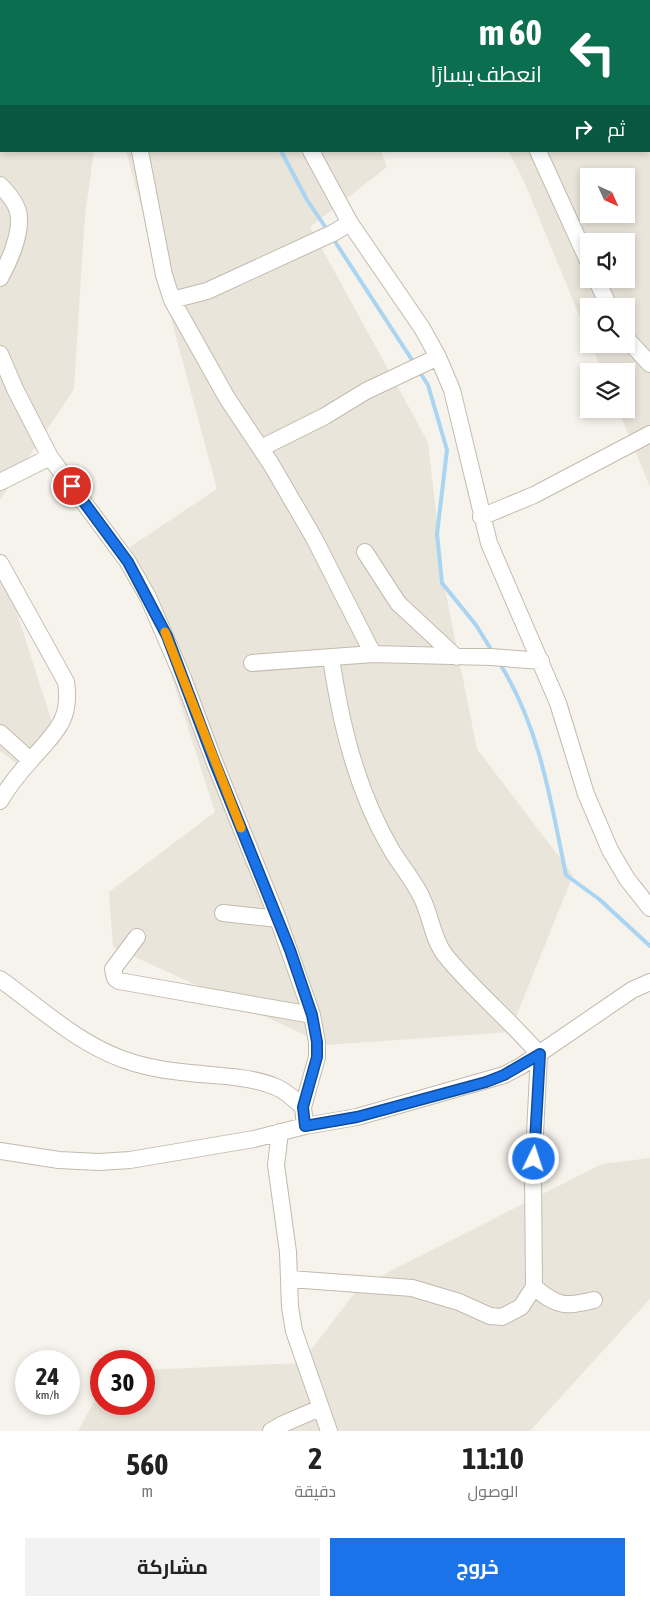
<!DOCTYPE html>
<html lang="ar">
<meta charset="utf-8">
<style>
body{margin:0;font-family:"Asap Condensed",Cairo,sans-serif;background:#f2f2f2;color:#222;direction:rtl;height:100vh;display:flex;flex-direction:column;font-size:19px;white-space:nowrap}
*{box-sizing:border-box;margin:0}
p{font-size:16px;color:#767676}
.icon{flex:none;width:28px;height:28px;fill:none;stroke:currentColor;stroke-width:2;stroke-linecap:round;stroke-linejoin:round}
.map{position:relative;height:1431px;overflow:hidden;direction:ltr}
.panel{display:flex;flex-direction:column;background:#fff;flex:1}
.panel>*{flex:none}
.top-card{position:absolute;left:0px;top:0px;width:650px;height:152px;box-shadow:0 2px 8px #0003;direction:rtl;background:#0b6e4f;color:#fff;overflow:hidden}
.needle{width:32px;rotate:135deg}
.buttons{position:absolute;left:580px;top:168px;display:grid;gap:10px}
.buttons a{display:grid;place-items:center;width:55px;height:55px;border-radius:0px;background:#fff;box-shadow:0 2px 8px #0003;font-size:25px}
.speed{position:absolute;left:15px;top:1350px;display:flex;gap:10px;font-size:25px;font-weight:700;text-align:center}
.speed>*{display:grid;place-content:center;width:65px;height:65px;border-radius:50%;background:#fff;box-shadow:0 2px 8px #0003;line-height:1}
.speed small{font-size:12px;font-weight:400}
.speed .limit{border:8px solid #d22;background:#fff;color:#111}
.pin{position:absolute;display:grid;place-items:center;width:42px;height:42px;color:#fff;margin:-21px;border:2px solid #fff;border-radius:50%;box-shadow:0 1px 5px #0007}
.me{position:absolute;width:55px;margin:-28px;rotate:4deg;stroke-linejoin:round;filter:drop-shadow(0 0 4px #0008)}
.turn{display:flex;align-items:center;gap:18px;height:105px;padding:0 25px;font-size:22px}
.turn .icon{width:65px;height:65px;stroke-width:2.5}
.turn b{display:block;font-size:35px;line-height:42px}
.then{display:flex;align-items:center;height:48px;padding:0 25px;background:#0003;gap:10px;font-size:19px}
.eta{display:flex;justify-content:space-evenly;align-items:center;height:85px;text-align:center}
.eta b{font-size:30px;font-weight:700;line-height:35px}
.primary-button{display:flex;gap:10px;margin-top:auto;padding:10px 25px}
.primary-button a{flex:1;height:58px;border-radius:0px;background:#1a73e8;color:#fff;font-size:20px;font-weight:700;line-height:58px;text-align:center}
.primary-button a+a{background:#f2f2f2;color:#222}
.map>svg:first-child{display:block}
.residential{fill:#eae5da;fill-rule:evenodd}
.lines{fill:none;stroke-linecap:round;stroke-linejoin:round}
.stream{stroke:#a9d4f2;stroke-width:4}
.minor-casing{stroke:#c2bbae;stroke-width:18}
.minor{stroke:#fff;stroke-width:16}
.route-casing{stroke:#114b97;stroke-width:12}
.route{stroke:#1a73e8;stroke-width:9}
.slow{stroke:#f59e0b;stroke-width:9}
</style>
<div class="map">
<svg width="650" height="1431" viewBox="0 0 650 1431">
<rect width="100%" height="100%" fill="#f6f3ec"/>
<!-- residential -->
<path class="residential" d="M0 0 320 1H1V151H94L85 215 74 389 0 500Z
M430 0H610L609 1Z
M649 135 650 138V487L618 409H626V371H602L591 344H626V306H589V339L523 179 508 151H649ZM589 176H626V214H589ZM589 241H626V279H589Z
M126 151H381L387 167 310 227 428 442 444 584 477 749 573 875 510 1032 327 1045 113 947 109 892 215 812 130 547 217 489Z
M0 560 59 744 16 763 0 751Z
M650 1158V1299L530 1431H78L101 1389V1404H144V1370L301 1363 359 1287 602 1164Z"/>
<g class="lines">
<!-- stream -->
<path class="stream" d="M213 0V1
M281 151 307 200 328 231
M332 237 414 363
M419 371 428 385 447 450 437 534 442 583 476 625 492 651
M500 664C540 728 551 802 566 875L599 899 650 946"/>
<defs>
<path id="minor" d="M81 0 82 1
M245 0V1
M447 0 448 1
M636 0V1
M649 28 650 31
M140 151 164 275 172 300 207 291 333 233 350 223
M311 151 350 223 422 328 438 357 452 390 489 543 558 703 586 794 610 850 627 879 650 908
M538 151 589 263
M0 185C8 193 19 206 19 218 20 237 9 262 0 278
M596 279 609 306
M172 300 227 398 271 464 314 538 373 654
M626 338 650 364
M0 354 15 389 50 457 128 562 148 597 183 678 214 761 278 919 312 1015 317 1042V1057L303 1107 305 1126
M261 448 325 416 366 391 438 357
M0 482 50 457
M481 517 534 495 650 434
M365 552 398 603 456 657
M0 563 66 682C72 721 54 733 31 760 20 772 8 787 0 801
M252 663 373 654 491 657 541 661
M0 733 30 760
M223 913 278 919
M137 937 113 969 115 978 119 981 312 1015
M0 979C39 1007 76 1042 122 1059 141 1066 161 1070 181 1072 212 1076 247 1075 276 1087 286 1091 295 1100 303 1107
M280 1132 276 1165 288 1252 290 1307 294 1331 329 1431
M0 1151 59 1160 99 1162 130 1160 254 1139 305 1126 357 1117 504 1075 521 1066 632 990 650 982
M290 1279 412 1288 459 1302 490 1316 502 1317 521 1307 534 1287 533 1174 539 1054C510 1020 474 991 445 955 432 938 431 915 421 896 413 880 402 867 392 851 357 792 341 725 331 658
M534 1287C558 1307 564 1307 594 1300
M271 1431 283 1424 320 1408"/>
</defs>
<!-- minor casing -->
<use href="#minor" class="minor-casing"/>
<!-- minor -->
<use href="#minor" class="minor"/>
</g>
<g class="lines">
<defs>
<path id="route" d="M72 486 128 562 167 636 214 761 290 950 312 1015 317 1042V1057L303 1107 305 1126 357 1117 486 1082 504 1075 540 1054 534 1159"/>
</defs>
<!-- route casing -->
<use href="#route" class="route-casing"/>
<!-- route -->
<use href="#route" class="route"/>
<!-- slow -->
<path class="slow" d="M165 632 241 828"/>
</g>
</svg>
<div class="buttons">
<a><svg class="needle" viewBox="-14 -14 28 28"><path d="M0-13l5 13h-10z" fill="#e53935"/><path d="M0 13l5-13h-10z" fill="#767676"/></svg></a>
<a><svg class="icon" aria-label="sound" viewBox="0 0 24 24"><path d="M4 9h4l5-4v14l-5-4H4zM17 9q2 3 0 6"/></svg></a>
<a><svg class="icon" aria-label="search" viewBox="0 0 24 24"><circle cx="10" cy="10" r="6"/><path d="M15 15l6 6"/></svg></a>
<a><svg class="icon" aria-label="layers" viewBox="0 0 24 24"><path d="M12 4l9 5-9 5-9-5zM3 14l9 5 9-5"/></svg></a>
</div>
<div class="speed"><div>24<small>km/h</small></div><div class="limit">30</div></div>
<div class="pin" style="left:72px;top:486px;background:#d93025"><svg class="icon" aria-label="arrive" viewBox="0 0 24 24"><path d="M6 21V4h12l-3 4 3 4H6"/></svg></div>
<svg class="me" style="left:534px;top:1159px" viewBox="-20 -20 40 40"><circle r="17" fill="#1a73e8" stroke="#fff" stroke-width="3"/><path d="M0-11L8 9 0 5-8 9z" fill="#fff"/></svg>
<div class="top-card">
<div class="turn"><svg class="icon" aria-label="left" viewBox="0 0 24 24"><path d="M17 20v-9H6M10 6l-5 5 5 5"/></svg><div><b>60 m</b>انعطف يسارًا</div></div>
<div class="then">ثم<svg class="icon" aria-label="right" viewBox="0 0 24 24"><path d="M7 20v-9h11M14 6l5 5-5 5"/></svg></div>
</div>
</div>
<section class="panel">
<div class="eta">
<div><b>11:10</b><p>الوصول</p></div>
<div><b>2</b><p>دقيقة</p></div>
<div><b>560</b><p>m</p></div>
</div>
<div class="primary-button"><a>خروج</a><a>مشاركة</a></div>
</section>
